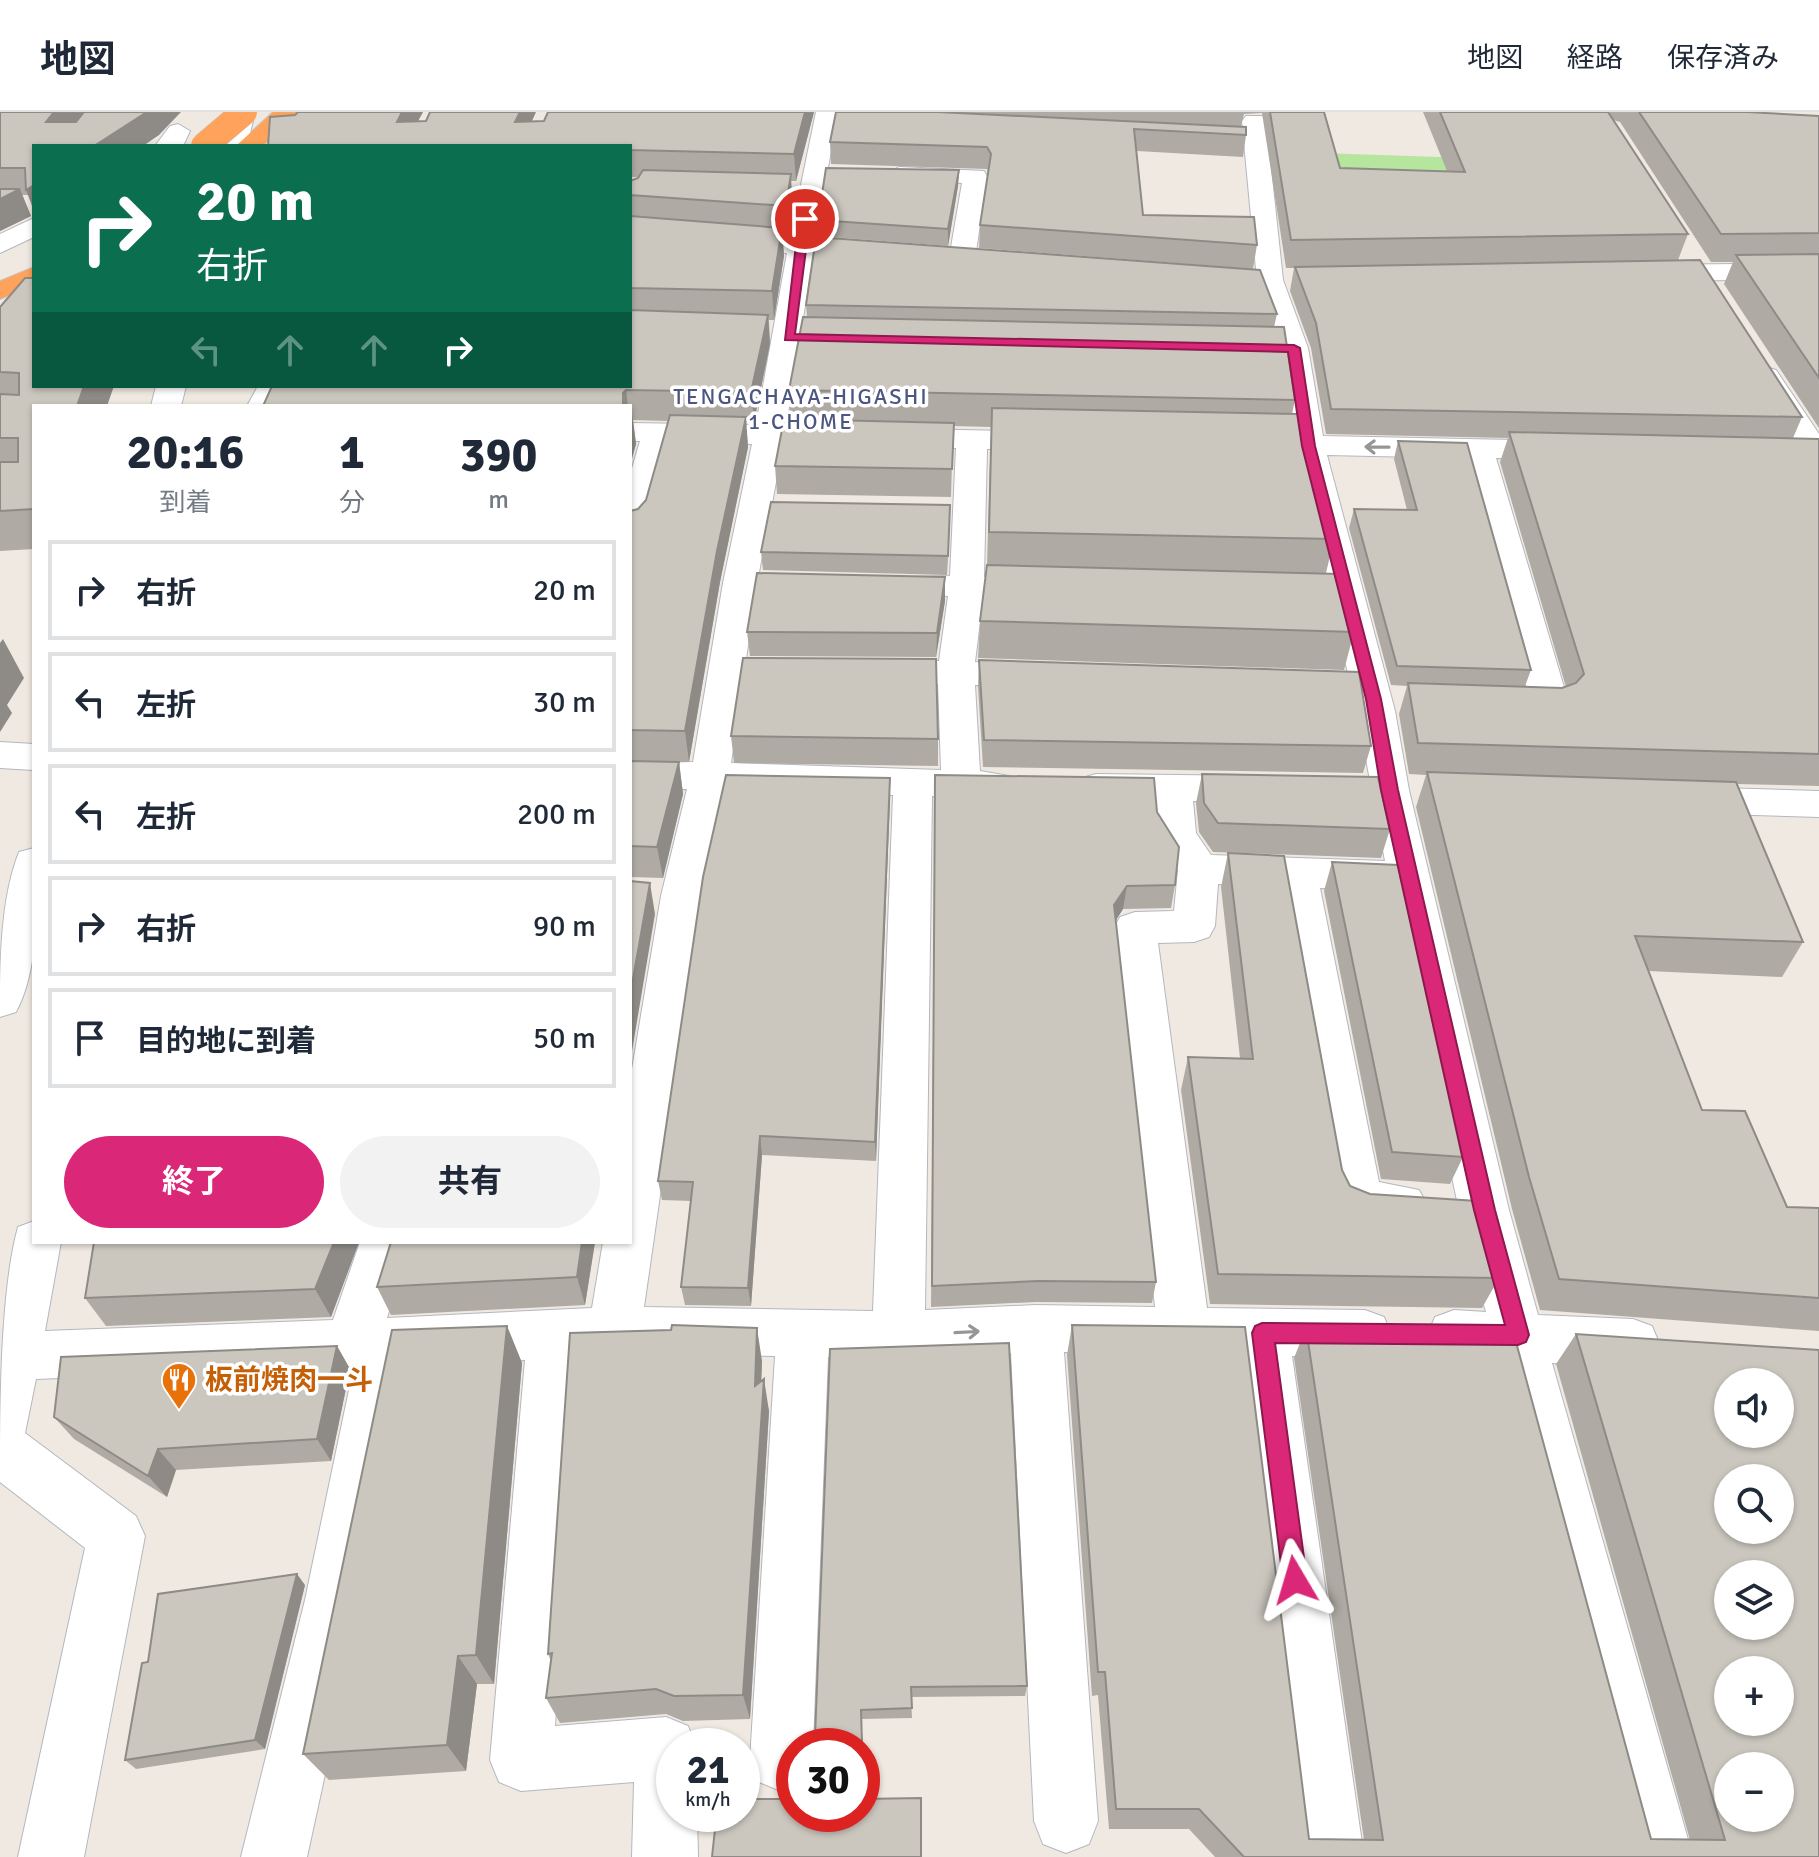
<!DOCTYPE html>
<html lang="ja">
<meta charset="utf-8">
<style>
body{margin:0;font-family:Signika,"Noto Sans JP",sans-serif;background:#f2f2f3;color:#1f2937;height:100vh;display:flex;flex-direction:column;font-size:30px;white-space:nowrap}
*{box-sizing:border-box;margin:0}
p{font-size:26px;color:#747a83}
.icon{flex:none;width:44px;height:44px;fill:none;stroke:currentColor;stroke-width:2;stroke-linecap:round;stroke-linejoin:round}
.map{position:relative;flex:1;overflow:hidden}
.panel{position:absolute;left:32px;top:292px;width:600px;height:840px;display:flex;flex-direction:column;background:#fff;border-radius:0px;box-shadow:0 2px 6px #0004}
.panel>*{flex:none}
.guide{position:absolute;left:32px;top:32px;width:600px;height:244px;border-radius:0px;box-shadow:0 2px 6px #0004;background:#0b6e4f;color:#fff;overflow:hidden}
.fabs{position:absolute;left:1714px;top:1256px;display:grid;gap:16px}
.fabs a{display:grid;place-items:center;width:80px;height:80px;border-radius:50%;background:#fff;box-shadow:0 2px 6px #0004;font-size:40px}
.speed{position:absolute;left:656px;top:1616px;display:flex;gap:16px;font-size:40px;font-weight:700;text-align:center}
.speed>*{display:grid;place-content:center;width:104px;height:104px;border-radius:50%;background:#fff;box-shadow:0 2px 6px #0004;line-height:1}
.speed small{font-size:20px;font-weight:400}
.speed .limit{border:12px solid #d22;background:#fff;color:#111}
.pin{position:absolute;display:grid;place-items:center;width:68px;height:68px;color:#fff;margin:-34px;border:4px solid #fff;border-radius:50%;box-shadow:0 2px 8px #0007}
.me{position:absolute;width:88px;margin:-44px;rotate:353deg;stroke-linejoin:round;filter:drop-shadow(0 0 6px #0008)}
.turn{display:flex;align-items:center;gap:28px;height:168px;padding:0 32px;font-size:36px}
.turn .icon{width:104px;height:104px;stroke-width:2.5}
.turn b{display:block;font-size:56px;line-height:68px}
.lanes{display:flex;align-items:center;height:76px;padding:0 32px;background:#0003;justify-content:center;gap:40px;direction:ltr}
.lanes .off{opacity:.35}
.eta{display:flex;justify-content:space-evenly;align-items:center;height:136px;text-align:center}
.eta b{font-size:48px;font-weight:700;line-height:56px}
.button{display:flex;gap:16px;margin-top:auto;padding:16px 32px}
.button a{flex:1;height:92px;border-radius:48px;background:#db2777;color:#fff;font-size:32px;font-weight:700;line-height:92px;text-align:center}
.button a+a{background:#f2f2f3;color:#1f2937}
ul{padding:0;list-style:none}
li{display:flex;align-items:center;gap:24px;height:100px;margin:0 16px 12px;padding:0 16px;border:4px solid #e0e1e3;border-radius:0px}
li div{flex:1}
li b{display:block;font-size:30px}
li em{font-style:normal}
header{display:flex;align-items:center;gap:48px;box-sizing:border-box;height:112px;padding:0 40px;background:#fff;border-bottom:2px solid #e0e1e3}
header strong{font-size:38px}
nav{display:flex;gap:44px;margin-inline-start:auto;font-size:28px}
.map>svg:first-child{display:block}
.green{fill:#b6e59e}
.lines{fill:none;stroke-linecap:round;stroke-linejoin:round}
.minor-casing{stroke:#b4b7c1;stroke-width:2}
.highway-casing{stroke:#c9c9c9;stroke-width:2}
.minor{fill:#fff;fill-rule:evenodd}
.highway{fill:#ffa35c;fill-rule:evenodd}
.highway-bridge-casing{stroke:#c9c9c9;stroke-width:27;stroke-linecap:butt}
.highway-bridge{stroke:#ffa35c;stroke-width:26}
.wall{fill:#afaba4}
.shaded-wall{fill:#8e8b86}
.building{fill:#cbc7bf;stroke:#8e8b86;stroke-width:2;fill-rule:evenodd}
.oneway{stroke:#969696}
.route{fill:#db2777;stroke:#8e194d;stroke-width:2}
.labels{text-anchor:middle;dominant-baseline:central;stroke-width:7;stroke-linejoin:round;paint-order:stroke}
.far-neighbourhood-label{font-size:22px;letter-spacing:2px;fill:#4d5680;stroke:#fff}
.near-food-label{font-size:28px;font-weight:bold;fill:#c56008;stroke:#fff;text-anchor:start}
</style>
<header>
<strong>地図</strong>
<nav><a>地図</a><a>経路</a><a>保存済み</a></nav>
</header>
<div class="map">
<svg width="1819" height="1745" viewBox="0 0 1819 1745">
<rect width="100%" height="100%" fill="#efe9e1"/>
<!-- green -->
<path class="green" d="M1263 39 1468 46 1449 81Z"/>
<g class="lines">
<defs>
<path id="minor" d="M233 0H255L247 34H223Z
M816 0H838L815 128 874 132 883 134 887 140 883 146 874 148 813 143 786 314 1049 320 1060 322 1064 329 1060 336 987 337 984 465 1054 469 1059 476 1054 483 983 485 975 550 1052 555 1057 563 1052 571 1039 574 975 573 980 659 1009 664 1015 673 1009 682 995 686 932 684 925 1198 1036 1193 1155 1195 1114 816 1120 805 1135 800 1174 799 1178 758 1156 722 1153 689 1096 688 1082 684 1076 675 1082 666 1096 662 1259 664 1273 668 1279 677 1273 686 1259 690 1193 689 1196 721 1211 743 1385 749 1357 599 1296 343 1271 340 1267 333 1271 326 1292 324 1280 236 1257 168 1242 9 1246 4H1262L1266 9 1283 168 1308 236 1323 324 1565 329 1576 331 1581 338 1576 345 1565 347 1496 346 1569 592 1563 600C1542 606 1516 605 1495 599L1489 591 1495 583 1528 580 1464 346 1327 343 1395 599 1409 678 1509 1098 1538 1203 1633 1207 1652 1214 1659 1231 1652 1248 1633 1255 1552 1251 1693 1745H1627L1498 1248 1454 1246 1435 1239 1428 1222 1435 1205 1454 1198 1486 1200 1459 1098 1391 778 1320 776 1379 1070 1419 1078 1427 1093 1419 1108C1394 1117 1366 1113 1341 1104L1333 1089 1278 775 1218 772 1215 814 1209 825 1194 830 1158 831 1207 1196 1365 1198 1384 1205 1391 1222 1384 1239 1365 1246 1292 1244 1364 1745H1298L1238 1243 1064 1240 1098 1709 1089 1732 1066 1741 1043 1732 1034 1709 1011 1241 898 1247 828 1245 813 1634H794V1674L781 1679 759 1670 750 1648 775 1244 614 1242 578 1245 555 1614 666 1605 688 1614 696 1634H674V1702H697L698 1745H632L634 1670 521 1679 499 1670 490 1648 525 1248 408 1252 363 1488 307 1745H241L305 1488 354 1254 36 1267 25 1321 136 1404 145 1424 84 1745H18L85 1436 0 1370C0 1296 0 1180 18 1115L34 1109V1130H61L45 1219 333 1208 360 1130H410L387 1206 592 1196 603 1130H630V969L661 784 687 677 630 678V652L693 650 723 471 752 332 671 330 647 418 642 425 630 428V363L640 329H630V311L756 313 787 141 630 129V113L790 126ZM783 333 956 336 950 464 875 466 870 473 875 480 948 484 939 549 875 548 862 551 857 559 862 567 938 572 941 658 731 651 757 471ZM726 677 893 683 873 1199 644 1195 703 784Z
M178 12 190 19 183 34H155L170 14Z
M899 55 984 59 987 64 975 147 971 153H953L949 147 962 71 890 67 887 62Z
M34 106V125L0 141V122Z
M1819 151V167L1649 169 1640 167 1636 161 1640 155 1649 153Z
M1766 255 1776 258 1819 322V355L1808 353 1751 264 1756 258Z
M156 274H186L181 294H151Z
M258 274H288L277 294H247Z
M0 630 34 632V658L0 656Z
M1684 675 1819 679V705L1684 701 1670 697 1664 688 1670 679Z
M34 736C34 789 42 851 16 900L0 905C0 852 0 788 19 740Z"/>
<path id="highway" d="M273 0H298L262 34H236Z
M34 155V173L0 187V169Z"/>
</defs>
<!-- minor casing -->
<use href="#minor" class="minor-casing"/>
<!-- highway casing -->
<use href="#highway" class="highway-casing"/>
<!-- minor -->
<use href="#minor" class="minor"/>
<!-- highway -->
<use href="#highway" class="highway"/>
<defs>
<path id="highway-bridge" d="M204 34 244 0"/>
</defs>
<!-- highway-bridge casing -->
<use href="#highway-bridge" class="highway-bridge-casing"/>
<!-- highway-bridge -->
<use href="#highway-bridge" class="highway-bridge"/>
</g>
<!-- wall -->
<path class="wall" d="M0 0 159 23 28 83H22L31 104 0 119Z
M423 0 418 9H544L548 0H814L796 69H791L792 90 787 122 782 121 784 144 774 208H769L770 232 754 310H746L748 335 720 470 689 650 635 649 679 650 683 682 663 766 630 765V399L638 397 646 388 668 309 633 308 636 332 630 353V294H263L630 274V69L639 65H630V34H268Z
M836 0H1324L1340 56 1447 59 1423 0H1747L1819 4V316L1724 172 1733 150H1711L1620 10 1613 8 1688 122 1678 148 1802 305 1793 326 1819 327V674L1736 672 1803 830 1782 865 1648 859 1702 998 1787 1095 1819 1096V1219L1540 1198 1512 1097 1416 695 1426 663 1409 662 1399 602 1407 574 1391 573 1349 416 1354 397 1407 398 1394 347 1398 329 1531 558 1525 574 1562 576 1566 575 1500 350 1508 326 1326 322 1311 236 1290 179 1294 156H1286L1262 1 1244 2 1241 14 1246 23 1243 45 1137 39 1143 103 1257 133 1253 157 979 136 980 113 988 60 987 57 831 52 830 30Z
M959 58 958 74 948 134 818 124V108Z
M806 193 1277 202 1274 215 1295 288 1292 302 1334 427 1326 461 1354 520 1344 558 978 546 980 509 987 453 991 315 953 314 951 385 777 382 775 354 790 307 789 278 807 205Z
M0 195 34 294V437L0 439Z
M950 411 947 463 763 458 761 440Z
M945 489 936 545 750 544 747 520Z
M979 548 1371 634 1363 661 983 655 978 575Z
M731 624 938 627V654L734 651Z
M1202 662 1390 717 1381 746 1213 740 1199 720 1196 691Z
M935 663 1157 700 1175 773 1171 796 1123 797 1116 808 1156 1170 1152 1191 1036 1190 931 1195Z
M890 666 876 1049 762 1043 751 1194 685 1193 681 1175 691 1089 662 1088 658 1069Z
M1228 741 1342 1058 1350 1074 1499 1166 1482 1196 1210 1192 1181 978 1188 945 1240 946 1221 775Z
M1332 750 1463 1045 1450 1072 1381 1067 1324 779Z
M94 1130H359L331 1205 106 1214 85 1186Z
M595 1130 585 1193 391 1203 377 1175Z
M1072 1213 1309 1727 1364 1728 1294 1246 1306 1216 1651 1727 1690 1728 1556 1252 1576 1222 1819 1745H1215L1189 1717H1109L1098 1583 1092 1584 1067 1243Z
M507 1214 522 1251 494 1572H477L466 1659 329 1668 303 1642Z
M337 1234 350 1257 331 1349 176 1358 167 1385 74 1327 54 1305Z
M830 1237 1027 1574 1025 1584 911 1585 912 1606 861 1607 863 1641 862 1634H801L815 1625Z
M762 1249 761 1269 769 1299 750 1607 683 1609 666 1602 560 1611 546 1586 551 1549 548 1542Z
M305 1473 265 1637 136 1657 125 1648 148 1550Z"/>
<!-- shaded-wall -->
<path class="shaded-wall" d="M54 0H84L58 34 46 10Z
M147 0H181L159 23 143 34H94Z
M402 0H423L404 34 397 10Z
M520 0H536L521 34 515 10Z
M805 0H814L796 69 794 42Z
M959 58 958 74 948 134V117Z
M791 62 792 90 787 122 786 94Z
M34 73V99L26 78Z
M20 77 31 104 0 119V87Z
M782 116 784 144 774 208 772 179Z
M768 203 770 232 754 310 751 280Z
M84 274H114L107 294H77Z
M626 278 628 294H623V281Z
M632 302 636 332 630 353V308Z
M746 305 748 335 720 470 689 650 685 619 717 439Z
M945 465V489L936 545 937 521Z
M3 527 24 566 7 593 12 601 0 620V531Z
M679 650 683 682 663 766 657 735Z
M890 666V686L876 1049 875 1030Z
M650 771 655 802 630 951V884Z
M1127 774 1123 797 1111 816 1114 793Z
M760 1024 762 1043 751 1194 748 1176Z
M334 1130H359L331 1205 315 1177Z
M582 1130H595L585 1193 577 1165Z
M507 1214 522 1251 494 1572 476 1543Z
M757 1216 762 1249 760 1306 755 1274Z
M337 1234 350 1257 331 1349 317 1327Z
M764 1267 769 1299 750 1607 743 1583Z
M158 1337 176 1358 167 1385 148 1364Z
M297 1462 305 1473 265 1637 255 1628Z
M458 1544 477 1572 466 1659 447 1633Z"/>
<!-- building -->
<path class="building" d="M0 0H54L46 10H76L84 0H147L94 34H34V73L26 78 25 56H0Z
M298 0H402L397 10 426 9 430 0H520L515 10 544 9 548 0H805L794 42 630 38V34H268L270 5 295 3Z
M836 0H938L1246 15V23L1134 17 1143 103 1254 105 1257 133 980 113 991 42 987 35 830 30Z
M1270 0H1324L1340 56 1465 60 1440 0H1608L1688 122 1291 128Z
M1639 0H1747L1819 4V121L1721 122Z
M826 56 959 58 948 117 818 108Z
M643 58 791 62 786 94 630 83V69L638 66Z
M0 77H20L0 87Z
M630 104 782 116 772 179 630 176Z
M816 125 1260 158 1277 202 806 193Z
M1819 142V266L1736 143Z
M1700 148 1802 305 1331 297 1316 211 1295 155Z
M25 166H34V274H84L77 294H34V397L0 399V350H18V326H0V282L19 283V261L0 260V195Z
M630 198 768 203 751 280 626 278 623 281V294H263L272 274H630Z
M803 205 1284 215 1295 288 789 278Z
M992 296 1298 302 1334 427 989 420Z
M670 303 746 305 717 439 685 619 630 618V399L638 397 646 388Z
M784 307 954 311 952 357 775 354Z
M1509 320 1819 327V642L1418 631 1408 571 1562 576 1576 571 1584 562Z
M1398 329 1467 331 1531 558 1397 554 1354 397 1417 398Z
M771 390 950 393 948 444 761 440Z
M987 453 1340 462 1354 520 980 509Z
M757 461 945 465 937 521 747 520Z
M743 546 936 547 938 627 731 624Z
M979 548 1359 560 1371 634 984 628Z
M630 649 679 650 657 735 630 734Z
M1427 660 1736 670 1803 830 1635 824 1702 998 1745 999 1787 1095 1819 1096V1186L1559 1167 1529 1065Z
M1202 662 1378 665 1390 717 1218 711 1204 691Z
M726 663 890 666 875 1030 760 1024 748 1176 681 1175 693 1070 658 1069 703 765Z
M935 663 1154 666 1157 700 1179 735 1175 773 1127 774 1114 793 1156 1170 1038 1169 932 1174Z
M1228 741 1284 744 1342 1058 1350 1074 1370 1082 1477 1089 1499 1166 1218 1162 1188 945 1253 947Z
M1332 750 1398 753 1463 1045 1392 1040Z
M630 769 650 771 630 884Z
M94 1130H334L315 1177 85 1186Z
M391 1130H582L577 1165 377 1175Z
M672 1213 757 1216 755 1274 764 1267 743 1583 674 1584 656 1577 546 1586 552 1541 548 1542 570 1221 671 1218Z
M1072 1213 1245 1215 1309 1727 1383 1728 1306 1216 1513 1219 1651 1727 1725 1728 1576 1222 1819 1238V1745H1244L1199 1697H1116L1105 1560H1098ZM1728 1270H1780V1322H1728ZM1728 1366H1780V1418H1728ZM1728 1462H1780V1514H1728ZM1728 1558H1780V1610H1728ZM1728 1654H1780V1706H1728Z
M507 1214 476 1543 458 1544 447 1633 303 1642 392 1218Z
M1009 1231 1027 1574 911 1575 912 1596 861 1598 862 1632 801 1634V1628L815 1625 830 1237Z
M337 1234 317 1327 158 1337 148 1364 54 1305 61 1245Z
M297 1462 255 1628 125 1648 142 1551 148 1550 158 1482Z
M921 1686V1745H712L716 1708 739 1709V1702H742V1687H794V1702H862V1687Z"/>
<!-- one-way arrows -->
<defs><path id="oneway-shaft" d="M-6 0H5M1.5-3L5.5 0L1.5 3" fill="none" stroke-width="1.6" stroke-linecap="round" stroke-linejoin="round" transform="scale(2)"/></defs>
<g class="oneway">
<use href="#oneway-shaft" transform="translate(1377 335) rotate(-179)"/>
<use href="#oneway-shaft" transform="translate(967 1220) rotate(-3)"/>
</g>
<!-- route -->
<path class="route" d="M805 104 810 107 795 222 1294 233 1300 236 1315 334 1381 587 1398 678 1495 1098 1529 1223 1526 1230 1518 1233 1275 1231 1307 1468 1303 1476 1295 1480 1286 1476 1283 1468 1252 1221 1255 1214 1262 1211 1505 1213 1474 1098 1381 678 1366 587 1302 334 1288 240 785 228 799 107Z"/>
<!-- icons -->
<defs>
<symbol id="restaurant-pin" viewBox="-11 -11 22 30"><path d="M0 17L-7.5 6A9.5 9.5 0 1 1 7.5 6Z" fill="#e8710a" stroke="#fff"/><path d="M-5-6h1v4h1v-4h1v4h1v-4h1v5L-1.5 .5V6h-2V.5L-5-1ZM5-6V6H3V1.5H1.5Q1.5-4 5-6Z" fill="#fff"/></symbol>
</defs>
<g fill-rule="evenodd">
<use href="#restaurant-pin" x="159" y="1248" width="40" height="54"/>
</g>
<g class="labels">
<!-- far-neighbourhood labels -->
<g class="far-neighbourhood-label">
<text x="801" y="284">TENGACHAYA-HIGASHI<tspan x="801" dy="25">1-CHOME</tspan></text>
</g>
<!-- near-food labels -->
<g class="near-food-label">
<text x="205" y="1268">板前焼肉一斗</text>
</g>
</g>
</svg>
<div class="fabs">
<a><svg class="icon" aria-label="sound" viewBox="0 0 24 24"><path d="M4 9h4l5-4v14l-5-4H4zM17 9q2 3 0 6"/></svg></a>
<a><svg class="icon" aria-label="search" viewBox="0 0 24 24"><circle cx="10" cy="10" r="6"/><path d="M15 15l6 6"/></svg></a>
<a><svg class="icon" aria-label="layers" viewBox="0 0 24 24"><path d="M12 4l9 5-9 5-9-5zM3 14l9 5 9-5"/></svg></a>
<a>+</a>
<a>−</a>
</div>
<div class="speed"><div>21<small>km/h</small></div><div class="limit">30</div></div>
<div class="pin" style="left:805px;top:107px;background:#d93025"><svg class="icon" aria-label="arrive" viewBox="0 0 24 24"><path d="M6 21V4h12l-3 4 3 4H6"/></svg></div>
<svg class="me" style="left:1295px;top:1468px" viewBox="-20 -20 40 40"><path d="M0-17L14 15 0 8-14 15z" fill="#db2777" stroke="#fff" stroke-width="4"/></svg>
<div class="guide">
<div class="turn"><svg class="icon" aria-label="right" viewBox="0 0 24 24"><path d="M7 20v-9h11M14 6l5 5-5 5"/></svg><div><b>20 m</b>右折</div></div>
<div class="lanes"><svg class="icon off" aria-label="left" viewBox="0 0 24 24"><path d="M17 20v-9H6M10 6l-5 5 5 5"/></svg><svg class="icon off" aria-label="ahead" viewBox="0 0 24 24"><path d="M12 20V5M6 11l6-6 6 6"/></svg><svg class="icon off" aria-label="ahead" viewBox="0 0 24 24"><path d="M12 20V5M6 11l6-6 6 6"/></svg><svg class="icon" aria-label="right" viewBox="0 0 24 24"><path d="M7 20v-9h11M14 6l5 5-5 5"/></svg></div>
</div>
<section class="panel">
<div class="eta">
<div><b>20:16</b><p>到着</p></div>
<div><b>1</b><p>分</p></div>
<div><b>390</b><p>m</p></div>
</div>
<ul>
<li><svg class="icon" aria-label="right" viewBox="0 0 24 24"><path d="M7 20v-9h11M14 6l5 5-5 5"/></svg><div><b>右折</b></div><em>20 m</em></li>
<li><svg class="icon" aria-label="left" viewBox="0 0 24 24"><path d="M17 20v-9H6M10 6l-5 5 5 5"/></svg><div><b>左折</b></div><em>30 m</em></li>
<li><svg class="icon" aria-label="left" viewBox="0 0 24 24"><path d="M17 20v-9H6M10 6l-5 5 5 5"/></svg><div><b>左折</b></div><em>200 m</em></li>
<li><svg class="icon" aria-label="right" viewBox="0 0 24 24"><path d="M7 20v-9h11M14 6l5 5-5 5"/></svg><div><b>右折</b></div><em>90 m</em></li>
<li><svg class="icon" aria-label="arrive" viewBox="0 0 24 24"><path d="M6 21V4h12l-3 4 3 4H6"/></svg><div><b>目的地に到着</b></div><em>50 m</em></li>
</ul>
<div class="button"><a>終了</a><a>共有</a></div>
</section>
</div>
